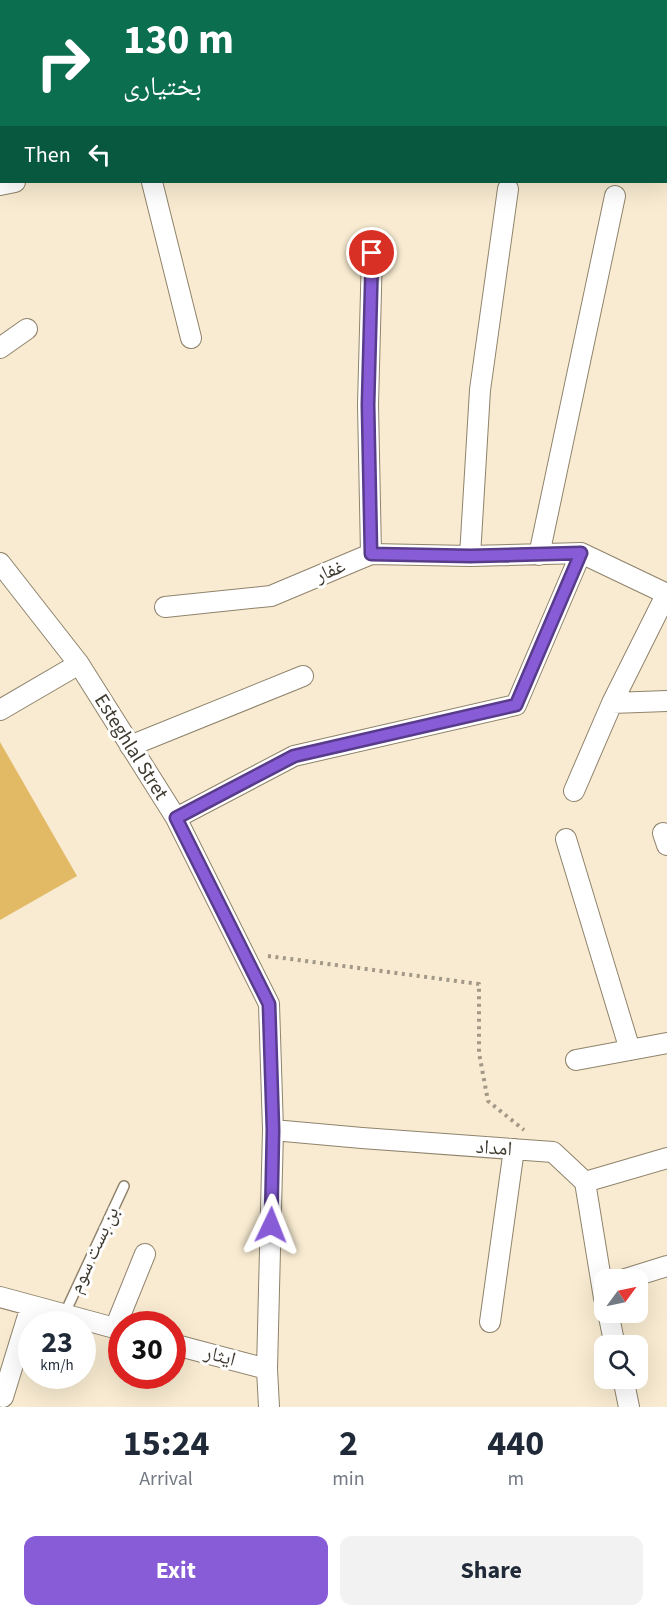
<!DOCTYPE html>
<meta charset="utf-8">
<style>
body{margin:0;font-family:"Source Sans 3","Noto Naskh Arabic",sans-serif;background:#f2f2f3;color:#1f2937;height:100vh;display:flex;flex-direction:column;font-size:22px;white-space:nowrap}
*{box-sizing:border-box;margin:0}
p{font-size:20px;color:#747a83}
.icon{flex:none;width:33px;height:33px;fill:none;stroke:currentColor;stroke-width:2;stroke-linecap:round;stroke-linejoin:round}
.map{position:relative;height:1407px;overflow:hidden}
.sheet{display:flex;flex-direction:column;background:#fff;flex:1}
.sheet>*{flex:none}
.guide{position:absolute;left:0px;top:0px;width:668px;height:183px;box-shadow:0 6px 24px #0002;background:#0b6e4f;color:#fff;overflow:hidden}
.needle{width:39px;rotate:57deg}
.buttons{position:absolute;left:594px;top:1269px;display:grid;gap:12px}
.buttons a{display:grid;place-items:center;width:54px;height:54px;border-radius:12px;background:#fff;box-shadow:0 6px 24px #0002;font-size:30px}
.speed{position:absolute;left:18px;top:1311px;display:flex;gap:12px;font-size:30px;font-weight:700;text-align:center}
.speed>*{display:grid;place-content:center;width:78px;height:78px;border-radius:50%;background:#fff;box-shadow:0 6px 24px #0002;line-height:1}
.speed small{font-size:15px;font-weight:400}
.speed .limit{border:9px solid #d22;background:#fff;color:#111}
.pin{position:absolute;display:grid;place-items:center;width:51px;height:51px;color:#fff;margin:-26px;border:3px solid #fff;border-radius:50%;box-shadow:0 2px 6px #0007}
.me{position:absolute;width:66px;margin:-33px;rotate:2deg;stroke-linejoin:round;filter:drop-shadow(0 0 4px #0008)}
.turn{display:flex;align-items:center;gap:21px;height:126px;padding:0 24px;font-size:27px}
.turn .icon{width:78px;height:78px;stroke-width:2.5}
.turn b{display:block;font-size:42px;line-height:51px}
.then{display:flex;align-items:center;height:57px;padding:0 24px;background:#0003;gap:12px;font-size:22px}
.eta{display:flex;justify-content:space-evenly;align-items:center;height:102px;text-align:center}
.eta b{font-size:36px;font-weight:700;line-height:42px}
.action{display:flex;gap:12px;margin-top:auto;padding:12px 24px}
.action a{flex:1;height:69px;border-radius:12px;background:#875cd6;color:#fff;font-size:24px;font-weight:700;line-height:69px;text-align:center}
.action a+a{background:#f2f2f3;color:#1f2937}
.map>svg:first-child{display:block}
.green{fill:#e2ba66}
.lines{fill:none;stroke-linecap:round;stroke-linejoin:round}
.service-casing{stroke:#8f836c;stroke-width:12}
.minor-casing{stroke:#8f836c;stroke-width:22}
.path{stroke:#a19886;stroke-width:4;stroke-dasharray:3 4.5;stroke-linecap:butt}
.service{stroke:#fff;stroke-width:9}
.minor{stroke:#fff;stroke-width:20}
.route-casing{stroke:#583c8b;stroke-width:15}
.route{stroke:#875cd6;stroke-width:10}
.labels{text-anchor:middle;dominant-baseline:central;stroke-width:6;stroke-linejoin:round;paint-order:stroke}
.street-label{font-size:20px;fill:#3f3a30;stroke:#fff}
</style>
<div class="map">
<svg width="667" height="1407" viewBox="0 0 667 1407">
<rect width="100%" height="100%" fill="#f8ebd1"/>
<!-- green -->
<path class="green" d="M0 742 77 876 0 920Z"/>
<g class="lines">
<defs>
<path id="service" d="M64 1315 124 1186"/>
<path id="minor" d="M278 0V2
M389 0V2
M580 2V0
M152 182 191 338
M0 185 15 182
M0 348 27 329
M371 554 368 405 372 253
M539 555 615 196
M470 556 480 390 508 189
M0 563 79 664 176 818 269 1004 273 1130 267 1369 269 1407
M165 607 271 596 371 554 470 556 581 553 667 594
M612 703 667 701
M0 710 79 664
M130 746 303 676
M574 791 612 703 667 593
M176 818 294 756 516 705 581 553
M663 833 667 845
M566 839 630 1050
M576 1060 667 1043
M273 1130 362 1138 553 1152 585 1182 604 1298
M585 1182 667 1158
M622 1280 667 1266
M0 1297 122 1330
M608 1312 615 1346
M490 1322 514 1149
M115 1328 145 1254
M172 1344 267 1369
M623 1378 629 1407
M3 1397 31 1306"/>
</defs>
<!-- service casing -->
<use href="#service" class="service-casing"/>
<!-- minor casing -->
<use href="#minor" class="minor-casing"/>
<!-- path -->
<path class="path" d="M268 956 479 984V1053L488 1101 524 1130"/>
<!-- service -->
<use href="#service" class="service"/>
<!-- minor -->
<use href="#minor" class="minor"/>
</g>
<g class="lines">
<defs>
<path id="route" d="M271 1225 273 1130 269 1004 176 818 294 756 516 705 581 553 470 556 371 554 368 405 372 253"/>
</defs>
<!-- route casing -->
<use href="#route" class="route-casing"/>
<!-- route -->
<use href="#route" class="route"/>
</g>
<g class="labels">
<!-- street labels -->
<g class="street-label">
<text transform="translate(330 571) rotate(-23)">غفار</text>
<text transform="translate(131 747) rotate(58)">Esteghlal Stret</text>
<text transform="translate(494 1148) rotate(4)">امداد</text>
<text transform="translate(94 1250) rotate(-65)">بن بست سوم</text>
<text transform="translate(220 1356) rotate(15)">ایثار</text>
</g>
</g>
</svg>
<div class="buttons">
<a><svg class="needle" viewBox="-14 -14 28 28"><path d="M0-13l5 13h-10z" fill="#e53935"/><path d="M0 13l5-13h-10z" fill="#747a83"/></svg></a>
<a><svg class="icon" aria-label="search" viewBox="0 0 24 24"><circle cx="10" cy="10" r="6"/><path d="M15 15l6 6"/></svg></a>
</div>
<div class="speed"><div>23<small>km/h</small></div><div class="limit">30</div></div>
<div class="pin" style="left:372px;top:253px;background:#d93025"><svg class="icon" aria-label="arrive" viewBox="0 0 24 24"><path d="M6 21V4h12l-3 4 3 4H6"/></svg></div>
<svg class="me" style="left:271px;top:1225px" viewBox="-20 -20 40 40"><path d="M0-17L14 15 0 8-14 15z" fill="#875cd6" stroke="#fff" stroke-width="4"/></svg>
<div class="guide">
<div class="turn"><svg class="icon" aria-label="right" viewBox="0 0 24 24"><path d="M7 20v-9h11M14 6l5 5-5 5"/></svg><div><b>130 m</b>بختیاری</div></div>
<div class="then">Then<svg class="icon" aria-label="left" viewBox="0 0 24 24"><path d="M17 20v-9H6M10 6l-5 5 5 5"/></svg></div>
</div>
</div>
<section class="sheet">
<div class="eta">
<div><b>15:24</b><p>Arrival</p></div>
<div><b>2</b><p>min</p></div>
<div><b>440</b><p>m</p></div>
</div>
<div class="action"><a>Exit</a><a>Share</a></div>
</section>
